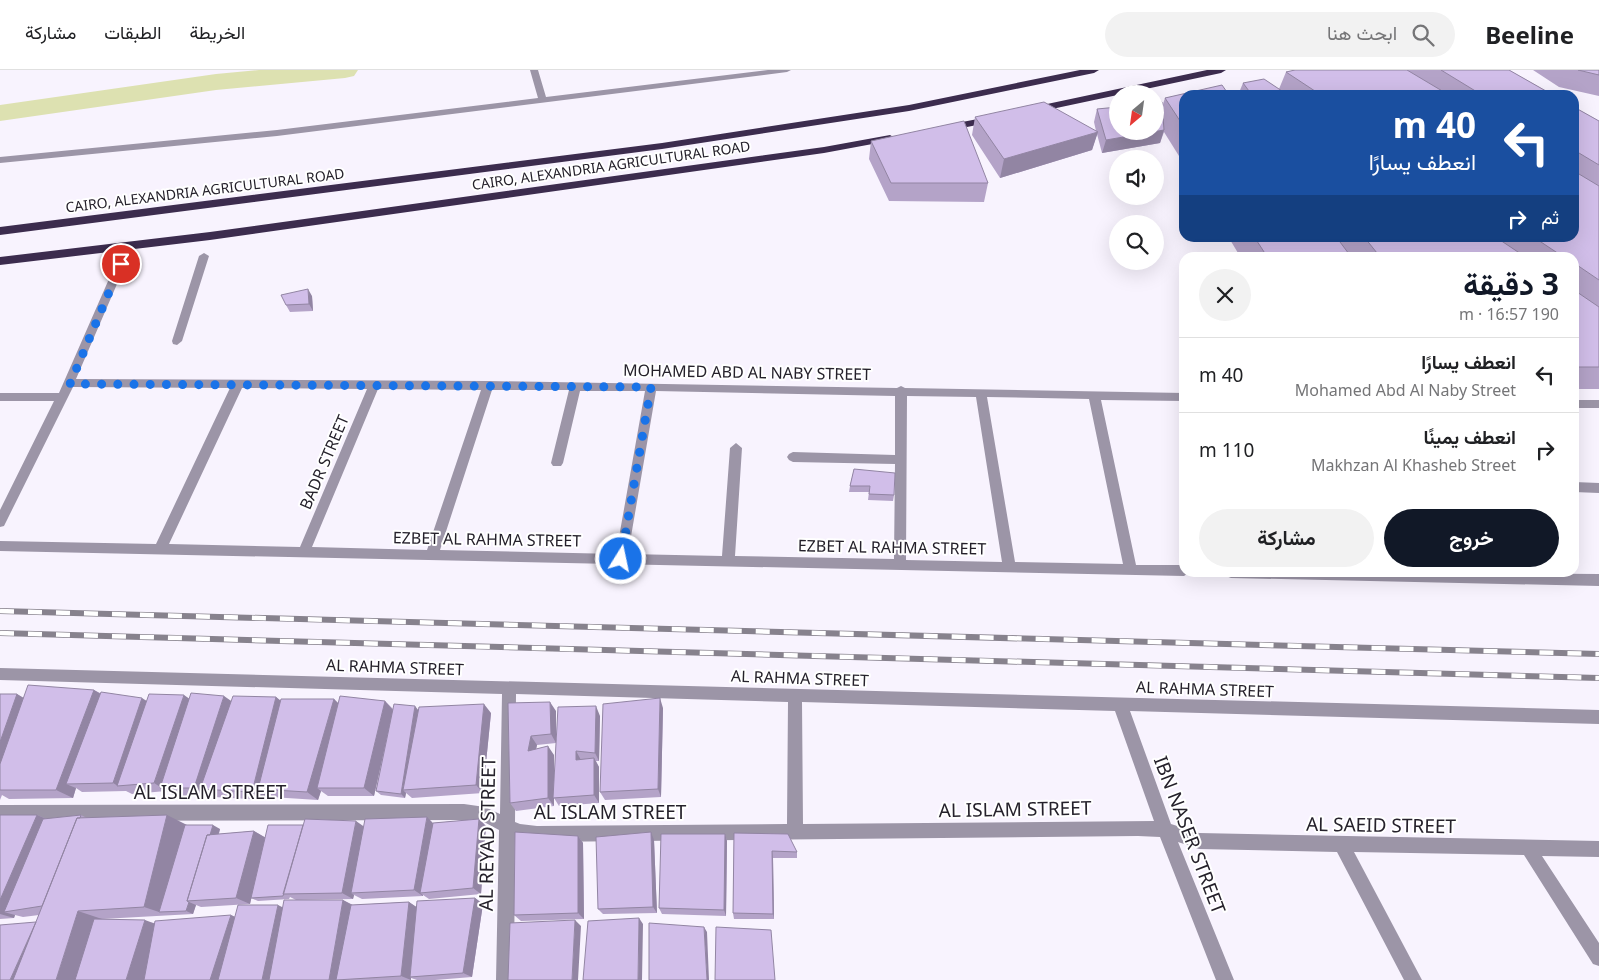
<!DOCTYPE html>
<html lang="ar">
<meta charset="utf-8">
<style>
body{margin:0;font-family:"Noto Sans",Vazirmatn,sans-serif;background:#f2f2f2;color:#202124;direction:rtl;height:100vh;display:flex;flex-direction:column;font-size:19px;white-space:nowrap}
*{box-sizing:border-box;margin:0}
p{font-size:16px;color:#757577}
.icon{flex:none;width:28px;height:28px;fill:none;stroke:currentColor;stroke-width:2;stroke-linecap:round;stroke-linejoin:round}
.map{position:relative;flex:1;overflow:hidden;direction:ltr}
.details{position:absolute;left:1179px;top:182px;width:400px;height:325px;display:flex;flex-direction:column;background:#fff;border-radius:15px;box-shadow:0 5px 20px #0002;direction:rtl}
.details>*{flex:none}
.banner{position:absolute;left:1179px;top:20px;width:400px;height:152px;border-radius:15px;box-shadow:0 5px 20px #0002;direction:rtl;background:#1a4fa0;color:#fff;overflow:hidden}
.needle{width:32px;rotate:209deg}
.tools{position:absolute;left:1109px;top:15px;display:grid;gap:10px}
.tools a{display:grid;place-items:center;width:55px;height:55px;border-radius:50%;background:#fff;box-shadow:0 5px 20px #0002;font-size:25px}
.pin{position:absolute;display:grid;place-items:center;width:42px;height:42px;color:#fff;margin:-21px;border:2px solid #fff;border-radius:50%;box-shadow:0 1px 5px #0007}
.me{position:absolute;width:55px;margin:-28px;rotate:10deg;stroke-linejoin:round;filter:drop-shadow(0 0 4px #0008)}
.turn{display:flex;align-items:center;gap:18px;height:105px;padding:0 20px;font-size:22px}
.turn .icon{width:65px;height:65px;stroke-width:2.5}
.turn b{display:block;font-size:35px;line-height:42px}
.then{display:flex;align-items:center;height:48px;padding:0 20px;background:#0003;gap:10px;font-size:19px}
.round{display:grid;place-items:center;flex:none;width:52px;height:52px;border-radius:26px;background:#f2f2f2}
.head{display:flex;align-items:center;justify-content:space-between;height:85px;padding:0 20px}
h1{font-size:30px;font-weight:700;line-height:38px;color:#111827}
.button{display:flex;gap:10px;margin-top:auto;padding:10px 20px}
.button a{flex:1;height:58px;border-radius:30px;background:#111827;color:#fff;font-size:20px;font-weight:700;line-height:58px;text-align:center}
.button a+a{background:#f2f2f2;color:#202124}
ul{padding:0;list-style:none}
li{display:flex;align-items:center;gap:15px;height:75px;padding:0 20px;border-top:1px solid #e0e0e0}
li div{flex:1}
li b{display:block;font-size:19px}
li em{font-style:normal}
header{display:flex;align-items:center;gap:30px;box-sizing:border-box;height:70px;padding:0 25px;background:#fff;border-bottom:1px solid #e0e0e0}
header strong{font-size:24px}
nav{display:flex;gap:28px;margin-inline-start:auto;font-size:18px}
.search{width:350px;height:45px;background:#f2f2f2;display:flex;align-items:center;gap:12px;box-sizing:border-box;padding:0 18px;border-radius:28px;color:#757577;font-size:19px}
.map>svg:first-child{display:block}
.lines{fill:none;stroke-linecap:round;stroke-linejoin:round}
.canal{fill:#dde1b1;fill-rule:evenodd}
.lane{fill:#9c95a7;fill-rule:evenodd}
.street{fill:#9c95a7;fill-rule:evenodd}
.highway{fill:#3c2c4e;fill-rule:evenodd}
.rail-casing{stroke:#87828d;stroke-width:6}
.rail{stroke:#fff;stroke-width:4.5;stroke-dasharray:14;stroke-linecap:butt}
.wall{fill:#b4a3c8;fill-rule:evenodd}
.shaded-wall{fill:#9285a3}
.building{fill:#d1bee9;stroke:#9285a3}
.route{stroke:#1a73e8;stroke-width:9;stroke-dasharray:0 16.2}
.labels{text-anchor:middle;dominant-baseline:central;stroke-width:4;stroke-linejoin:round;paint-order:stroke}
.far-street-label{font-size:14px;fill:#25212b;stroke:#fff}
.street-label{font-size:16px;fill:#25212b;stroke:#fff}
.near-street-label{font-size:19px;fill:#25212b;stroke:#fff}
</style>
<header>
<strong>Beeline</strong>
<div class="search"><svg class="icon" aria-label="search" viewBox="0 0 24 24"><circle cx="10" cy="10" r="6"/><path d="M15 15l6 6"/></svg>ابحث هنا</div>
<nav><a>الخريطة</a><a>الطبقات</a><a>مشاركة</a></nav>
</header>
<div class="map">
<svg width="1599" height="910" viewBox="0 0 1599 910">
<rect width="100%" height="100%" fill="#f8f3fe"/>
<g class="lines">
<!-- canal -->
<path class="canal" d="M259 0H358L354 6 345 8 216 20 0 51V35L216 4Z"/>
<!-- lane -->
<path class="lane" d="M530 0H538L546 27 768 0H791L787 2 277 66 0 93V87L277 60 538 28Z
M204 183 209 186 182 271 177 275 173 274 172 271 199 186Z"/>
<!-- street -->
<path class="street" d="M128 174 133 177 76 309 488 311 897 318 901 316 905 318 1184 323V331L1101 330 1136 495H1184V502H1190L1184 506 0 481V471L156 474 230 318 73 317 4 456 0 457V440L54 331H0V323H59L123 177ZM242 318 367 319 300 477 169 474ZM378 319 481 320 427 480 312 477ZM492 320H569L551 393 553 396H561L563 393 580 321H645L616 484 440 480ZM656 321 895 326V385L793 382 789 384 787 387 789 390 793 392 895 394 894 489 735 486 742 378 736 373 730 378 722 486 628 484ZM907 326 976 327 1002 492 906 490ZM987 327 1089 329 1123 494 1015 492Z
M1574 330H1599V338H1574Z
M1574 412 1599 413V423L1574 422Z
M1225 502 1599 504V516L1231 508 1226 506Z
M0 598 1599 640V654L1130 641 1171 754 1199 763 1599 771V787L1542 786 1599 873V896L1593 894 1524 785 1354 782 1422 910H1404L1337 782 1199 779 1178 772 1234 910H1216L1160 767 1138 766 537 772 515 768 514 910H496L499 760 484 752 464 750 0 751V735L464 734 485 737 500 744 502 624 0 610ZM516 624 788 632 787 754 537 756 520 754 515 752ZM802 632 1115 641 1154 751 803 754Z"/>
<!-- highway -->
<path class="highway" d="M1080 0H1099L1094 3 909 41 662 79 0 165V157L662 73 909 35Z
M1207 0H1226L1221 3 1033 43 1028 40 1033 37Z
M993 46 998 49 997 51 947 61 942 58 947 55Z
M890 65 895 68 894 70 824 83 210 170 0 195V187L210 162 824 77Z"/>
<defs>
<path id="rail" d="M0 541 1599 584
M0 563 1599 608"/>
</defs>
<!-- rail casing -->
<use href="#rail" class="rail-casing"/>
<!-- rail -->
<use href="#rail" class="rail"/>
</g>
<!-- wall -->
<path class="wall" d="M1295 0H1509L1553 25H1238L1243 13 1279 19 1286 2Z
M1533 0H1599V26L1559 17Z
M1184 25V94L1164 62 1160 73 1102 83 1097 64 1092 80 1000 108 972 65 975 47 1096 61 1094 52 1097 39 1162 37 1165 28Z
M1574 37 1599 51V319H1574V188H1241L1229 168H1574Z
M871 71 988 113 984 132 889 131 869 89Z
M312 226 313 241 290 242 286 235Z
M854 399 894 425 893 431 868 430 869 422H849L850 416Z
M94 620 100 623 147 631 190 629 231 631 276 627 281 631 334 629 338 633 385 631 393 639 491 643 483 723 412 728 406 723 405 728 381 725 376 721 387 668 374 726H328L321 721 318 730 271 727 266 724 264 730 214 727 208 724V726H175L166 721 132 724 126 721 82 722 76 718 73 728 9 729 2 725 0 730V624H17L23 628Z
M508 633 556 641V669L600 646 599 691H596L599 697V733L559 736 554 728V736L516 741 510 733ZM556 673 554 721V685L536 679 537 675Z
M663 638 661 727 605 730 600 722Z
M0 745H37L47 749 81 745 87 748 187 755 220 759 219 764 254 761 266 768 363 756 434 753 479 749 486 756 481 824 429 829 423 825V826L362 829 354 825 353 829 296 830 290 827 289 829 258 831 251 828 250 834 201 837 196 835 193 844 102 849 155 853 235 847 282 837 343 830 353 835 409 832 416 837 475 828 483 834 472 907 435 910H417L411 908V910H144L36 852 39 845 23 847 15 845 14 848 0 849Z
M734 763 797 782V788H773L774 849H734L733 843Z
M725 764 727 771 726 846 662 844 659 838Z
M578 766 583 773 584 849 521 851 514 845Z
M654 770 657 843 603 844 598 839Z"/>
<!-- shaded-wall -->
<path class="shaded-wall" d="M1164 60 1160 73 1102 83 1106 70Z
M1098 62 1092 80 1000 108 1004 89Z
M308 219 312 226 313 241 309 234Z
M94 620 109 629 66 714 76 718 73 728 56 720Z
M17 624 34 634 0 720V672Z
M184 625 197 634 162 718 154 713Z
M224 626 237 635 200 719 208 724V726L194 718Z
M276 627 287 636 258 719 266 724 264 730 252 722Z
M142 628 156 637 118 716 113 713Z
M660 628 663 638 661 727 658 719Z
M334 629 344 639 317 718 321 721 318 730 307 722Z
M385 631 393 640 374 726 364 718Z
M550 632 556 641V673L551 664Z
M484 634 491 643 483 723 476 715Z
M415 636 419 641 403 720 406 723 405 728 401 724Z
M596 636 600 646 599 691 595 683Z
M531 666 537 675 534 689 528 681Z
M548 676 554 685V736L548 728Z
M576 681 581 690H576Z
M594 688 599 697V733L594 725Z
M37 745 54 752 4 842 15 845 14 848 0 844V830Z
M167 745 187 755 159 842 144 837Z
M427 747 435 755 420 823 423 825V826L414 820Z
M479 749 486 756 481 824 473 818Z
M356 751 366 758 351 823 354 825 353 829 342 823Z
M213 755 220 759 198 830 189 831Z
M254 761 266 768 250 834 236 828Z
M651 762 654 770 657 843 653 837Z
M725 764 727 771 726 846 724 840Z
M578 766 583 773 584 849 578 843Z
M772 781 773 788 774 849 773 844Z
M475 828 483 834 472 907 463 903Z
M343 830 354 836 341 910H329Z
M189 832 196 835 193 844 186 841Z
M409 832 418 838 410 907 411 908V910L401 906Z
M278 835 290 841 277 910H262Z
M78 841 102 849 85 910H56Z
M231 845 245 851 226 910H210Z
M639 848 643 854 642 910H638Z
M145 850 161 856 144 910H126Z
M575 850 581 856 578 910H572Z
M36 852 32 910H10Z
M704 857 707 862 709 910H707Z"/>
<!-- building -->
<path class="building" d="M1295 0H1407L1449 25H1321L1286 2Z
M1441 0H1509L1553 25H1482Z
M1578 0H1599V5Z
M1264 9 1288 25H1252L1243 13Z
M1222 15 1229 25H1184V57L1165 28Z
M1044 32 1098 62 1004 89 975 47Z
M1162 32 1164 60 1106 70 1097 39 1118 37V61H1155V33Z
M1574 37 1599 51V95L1574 80Z
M964 51 988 113H891L871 71Z
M1574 101 1599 116V210L1574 193V188H1565L1535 168H1574Z
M1255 168H1337L1352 188H1268Z
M1365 168H1497L1527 188H1381Z
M308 219 309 234 286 235 281 225Z
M1574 220 1599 237V297H1574Z
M854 399 895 403 894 425 869 424 870 416H850Z
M28 615 94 620 56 720H0V694Z
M101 622 142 628 113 713 66 714Z
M191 623 224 626 194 718H160Z
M0 624H17L0 672Z
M149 624 184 625 154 713 117 716Z
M233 626 276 627 252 722 200 719Z
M340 626 385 631 364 718H317Z
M660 628 658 719 600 722 603 634Z
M281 629H334L307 722 258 719Z
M550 632 551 664 531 666 528 681 548 676V728L510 733 508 633Z
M394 634 415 636 401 724 376 721Z
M484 634 476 715 403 720 419 637Z
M596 636 595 683 576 681V690L594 688V725L553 728 558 637Z
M0 745H37L0 830Z
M81 745 80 748H77L42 836 4 842 43 749Z
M167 745 144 837 78 841 56 910H13L77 748Z
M427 747 414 820 351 823 365 749Z
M305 749 356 751 342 823 283 824Z
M479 749 473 818 420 823 433 753Z
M185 755H213L210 765H207L187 831 189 832 186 841 159 842Z
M268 755H303L283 826 251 828Z
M254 761 236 828 187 831 207 765Z
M515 762 578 766V843L514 845Z
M651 762 653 837 598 839 596 767Z
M734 763 788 764 797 782 772 781 773 844 733 843Z
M661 764H725L724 840 659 838Z
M475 828 463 903 410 907 417 831Z
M284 830H343L329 910H269Z
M409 832 401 906 336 910 351 835Z
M238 835H278L262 910H218Z
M231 845 210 910H144L155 851Z
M639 848 638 910H583L588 851Z
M94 849 145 850 126 910H75Z
M575 850 572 910H508L510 853Z
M36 852 10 910H0V855Z
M649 853 704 857 707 910H649Z
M716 857 771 860 775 910H715Z"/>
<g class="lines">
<!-- route -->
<path class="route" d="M121 194 70 314 651 317 621 489"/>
</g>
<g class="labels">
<!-- far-street labels -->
<g class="far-street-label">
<text transform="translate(611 95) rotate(-8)">CAIRO, ALEXANDRIA AGRICULTURAL ROAD</text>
<text transform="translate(205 120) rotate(-7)">CAIRO, ALEXANDRIA AGRICULTURAL ROAD</text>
</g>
<!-- street labels -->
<g class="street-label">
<text transform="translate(747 302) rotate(1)">MOHAMED ABD AL NABY STREET</text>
<text transform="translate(324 392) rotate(-67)">BADR STREET</text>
<text transform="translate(487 469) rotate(1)">EZBET AL RAHMA STREET</text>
<text transform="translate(892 477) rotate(1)">EZBET AL RAHMA STREET</text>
<text transform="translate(395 597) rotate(2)">AL RAHMA STREET</text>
<text transform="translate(800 608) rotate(2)">AL RAHMA STREET</text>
<text transform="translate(1205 619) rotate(2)">AL RAHMA STREET</text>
</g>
<!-- near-street labels -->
<g class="near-street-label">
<text x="210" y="722">AL ISLAM STREET</text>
<text transform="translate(1015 739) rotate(-1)">AL ISLAM STREET</text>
<text x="610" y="742">AL ISLAM STREET</text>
<text transform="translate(1381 755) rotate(1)">AL SAEID STREET</text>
<text transform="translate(487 764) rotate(-89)">AL REYAD STREET</text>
<text transform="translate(1190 765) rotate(69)">IBN NASER STREET</text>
</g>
</g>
</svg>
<div class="tools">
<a><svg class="needle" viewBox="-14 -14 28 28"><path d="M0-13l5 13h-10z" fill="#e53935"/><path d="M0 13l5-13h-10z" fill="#757577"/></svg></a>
<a><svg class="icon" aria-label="sound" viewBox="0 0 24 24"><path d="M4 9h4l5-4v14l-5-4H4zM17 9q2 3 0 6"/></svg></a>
<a><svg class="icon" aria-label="search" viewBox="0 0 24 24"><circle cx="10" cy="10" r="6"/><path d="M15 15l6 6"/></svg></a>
</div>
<div class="pin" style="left:121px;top:194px;background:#d93025"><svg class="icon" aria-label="arrive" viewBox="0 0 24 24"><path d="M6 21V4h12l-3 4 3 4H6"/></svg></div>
<svg class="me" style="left:621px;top:489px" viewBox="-20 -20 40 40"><circle r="17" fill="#1a73e8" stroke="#fff" stroke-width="3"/><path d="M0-11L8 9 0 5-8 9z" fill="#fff"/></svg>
<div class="banner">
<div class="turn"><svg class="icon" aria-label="left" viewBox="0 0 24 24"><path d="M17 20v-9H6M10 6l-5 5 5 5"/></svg><div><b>40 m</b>انعطف يسارًا</div></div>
<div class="then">ثم<svg class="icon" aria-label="right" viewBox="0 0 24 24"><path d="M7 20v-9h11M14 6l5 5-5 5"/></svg></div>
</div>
<section class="details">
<div class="head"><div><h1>3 دقيقة</h1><p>190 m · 16:57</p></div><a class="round"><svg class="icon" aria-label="close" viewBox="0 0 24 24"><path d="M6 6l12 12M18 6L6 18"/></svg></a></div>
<ul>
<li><svg class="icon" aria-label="left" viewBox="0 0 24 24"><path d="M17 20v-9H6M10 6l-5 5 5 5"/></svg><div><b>انعطف يسارًا</b><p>Mohamed Abd Al Naby Street</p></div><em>40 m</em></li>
<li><svg class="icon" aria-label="right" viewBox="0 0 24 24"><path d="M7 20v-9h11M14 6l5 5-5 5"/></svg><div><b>انعطف يمينًا</b><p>Makhzan Al Khasheb Street</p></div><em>110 m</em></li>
</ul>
<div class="button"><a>خروج</a><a>مشاركة</a></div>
</section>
</div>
